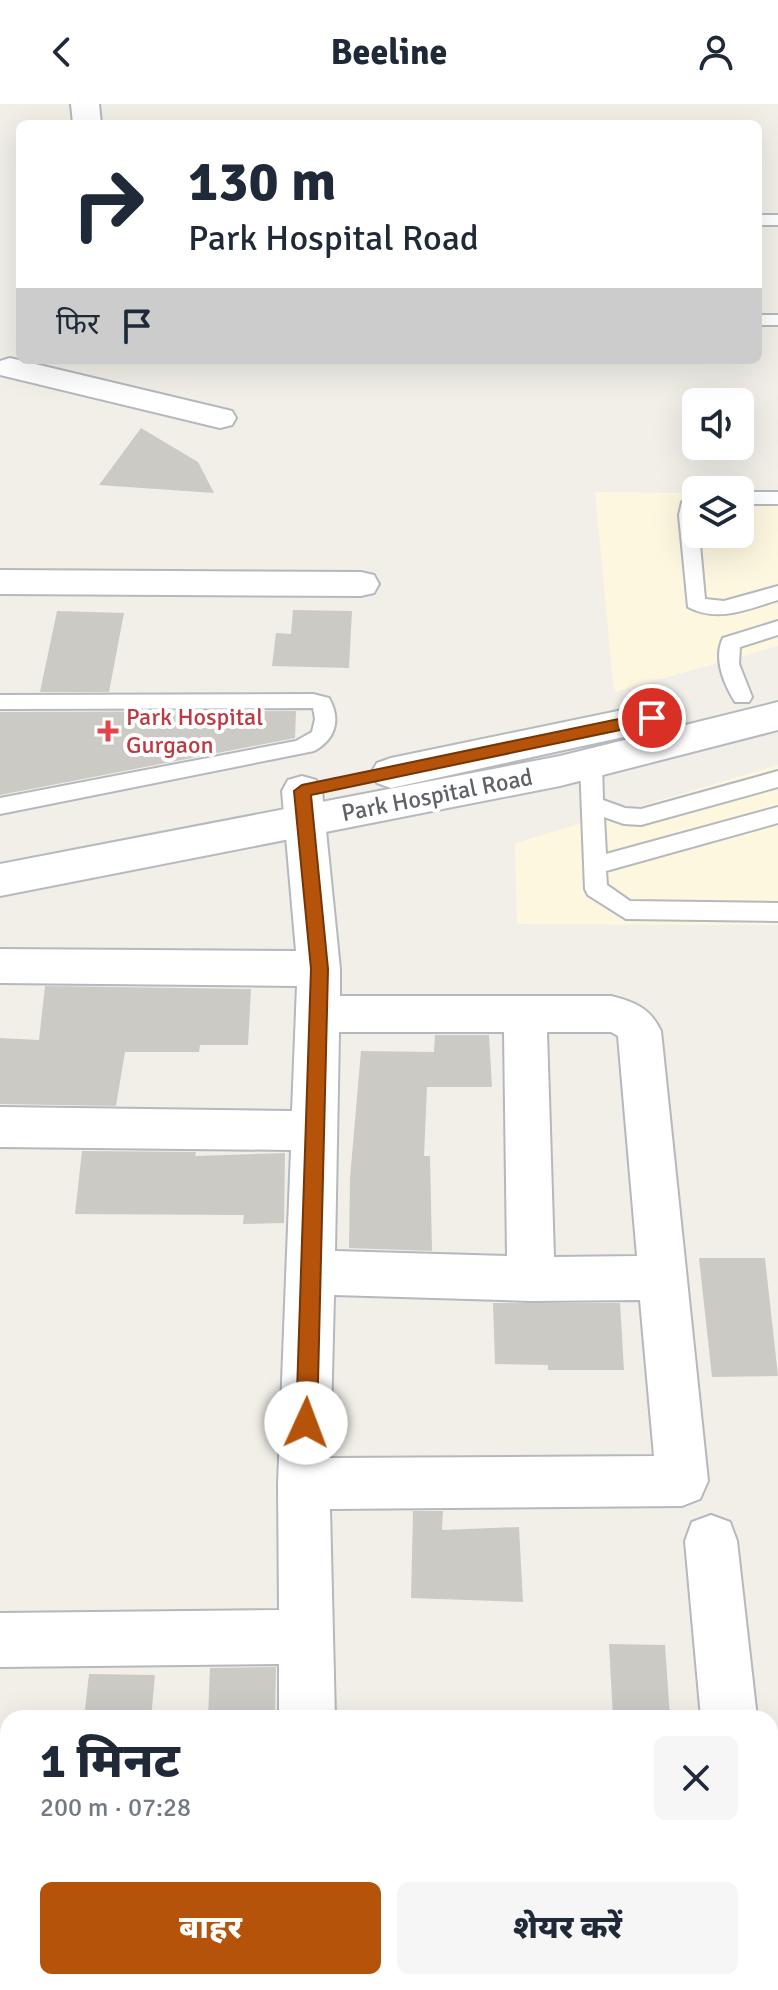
<!DOCTYPE html>
<html lang="hi">
<meta charset="utf-8">
<style>
body{margin:0;font-family:Signika,"Noto Sans Devanagari",sans-serif;background:#f6f6f7;color:#1f2937;height:100vh;display:flex;flex-direction:column;font-size:30px;white-space:nowrap}
*{box-sizing:border-box;margin:0}
p{font-size:26px;color:#747a83}
.icon{flex:none;width:44px;height:44px;fill:none;stroke:currentColor;stroke-width:2;stroke-linecap:round;stroke-linejoin:round}
.map{position:relative;flex:1;overflow:hidden}
.drawer{position:absolute;left:0px;top:1606px;width:778px;height:280px;display:flex;flex-direction:column;background:#fff;border-radius:24px 24px 0 0;box-shadow:0 8px 32px #0002}
.drawer>*{flex:none}
.guide{position:absolute;left:16px;top:16px;width:746px;height:244px;border-radius:12px;box-shadow:0 8px 32px #0002;background:#fff;color:#1f2937;overflow:hidden}
.fabs{position:absolute;left:682px;top:284px;display:grid;gap:16px}
.fabs a{display:grid;place-items:center;width:72px;height:72px;border-radius:12px;background:#fff;box-shadow:0 8px 32px #0002;font-size:40px}
.pin{position:absolute;display:grid;place-items:center;width:68px;height:68px;color:#fff;margin:-34px;border:4px solid #fff;border-radius:50%;box-shadow:0 2px 8px #0007}
.me{position:absolute;width:88px;margin:-44px;rotate:2deg;stroke-linejoin:round;filter:drop-shadow(0 0 6px #0008)}
.turn{display:flex;align-items:center;gap:28px;height:168px;padding:0 40px;font-size:36px}
.turn .icon{width:104px;height:104px;stroke-width:2.5}
.turn b{display:block;font-size:56px;line-height:68px}
.then{display:flex;align-items:center;height:76px;padding:0 40px;background:#0003;gap:16px;font-size:30px}
.round{display:grid;place-items:center;flex:none;width:84px;height:84px;border-radius:12px;background:#f6f6f7}
.head{display:flex;align-items:center;justify-content:space-between;height:136px;padding:0 40px}
h1{font-size:48px;font-weight:800;line-height:60px}
.action{display:flex;gap:16px;margin-top:auto;padding:16px 40px}
.action a{flex:1;height:92px;border-radius:12px;background:#b45309;color:#fff;font-size:32px;font-weight:800;line-height:92px;text-align:center}
.action a+a{background:#f6f6f7;color:#1f2937}
header{display:flex;justify-content:space-between;align-items:center;height:104px;padding:0 40px;background:#fff;font-size:36px;font-weight:800}
.map>svg:first-child{display:block}
.commercial{fill:#fef7e0}
.building{fill:#cccac5}
.lines{fill:none;stroke-linecap:round;stroke-linejoin:round}
.service-casing{stroke:#b5b8bc;stroke-width:4}
.minor-casing{stroke:#b5b8bc;stroke-width:4}
.secondary-casing{stroke:#b6babf;stroke-width:4}
.service{fill:#fff;fill-rule:evenodd}
.minor{fill:#fff;fill-rule:evenodd}
.secondary{fill:#fff;fill-rule:evenodd}
.route{fill:#b45309;stroke:#753606;stroke-width:2}
.health-dot{fill:#e0444e;stroke:#fff;stroke-width:3}
.labels{text-anchor:middle;dominant-baseline:central;stroke-width:8;stroke-linejoin:round;paint-order:stroke}
.health-label{font-size:24px;fill:#be3a42;stroke:#fff;text-anchor:start}
.street-label{font-size:24px;fill:#5f6368;stroke:#fff}
</style>
<header><svg class="icon" aria-label="back" viewBox="0 0 24 24"><path d="M15 5l-7 7 7 7"/></svg>Beeline<svg class="icon" aria-label="person" viewBox="0 0 24 24"><circle cx="12" cy="8" r="4"/><path d="M4 21q1-7 8-7t8 7"/></svg></header>
<div class="map">
<svg width="778" height="1886" viewBox="0 0 778 1886">
<rect width="100%" height="100%" fill="#f1efe8"/>
<!-- commercial -->
<path class="commercial" d="M595 388 696 389V430H740V389L778 390V542L614 588Z
M778 661V821L517 820 515 739Z"/>
<!-- building -->
<path class="building" d="M141 324 198 358 214 389 99 381Z
M293 506 352 507 349 564 272 562 276 529 291 530Z
M57 507 124 509 109 588H40Z
M296 607 295 634 0 691V608Z
M45 882 251 885 248 941H200L199 948H125L116 1002 0 1000V934L39 936Z
M435 931H489L492 983H427L424 1052H430L432 1147 349 1144 350 1074 361 947 434 948Z
M82 1047 196 1048 195 1052 285 1049 284 1119 243 1120 244 1111 75 1110Z
M699 1154H765L778 1272 712 1273Z
M493 1199H620L624 1266H548V1261L495 1260Z
M413 1407H443L442 1426 519 1423 523 1498 411 1494Z
M609 1540 665 1541 670 1614H613Z
M276 1563 275 1614H208L210 1564Z
M89 1570 155 1571 151 1614H84Z"/>
<g class="lines">
<defs>
<path id="service" d="M758 111H778V121H758Z
M758 211H778V221H758Z
M740 388H778V400H740Z
M696 390V430H699L705 495 724 497 778 482V496C748 505 718 519 688 503L679 411 682 398Z
M778 517V531L740 543 739 560 752 593 749 598H735C724 580 713 554 723 534Z
M313 590 329 594C341 615 336 635 314 647L0 710V694L296 637 312 628 315 615 313 604 0 605V591Z
M591 651 599 653 602 659 603 696 625 704 641 705 778 667V683L641 721 624 720 604 713 606 750 778 703V719L606 767 607 781 630 797 778 799V817L626 815 588 791 585 785 580 659 583 653Z"/>
<path id="minor" d="M71 0H99L101 20H73Z
M10 254 232 307 236 314 232 321 220 324 0 271V257Z
M0 466 361 468 374 471 379 480 374 489 361 492 0 490Z
M302 672 316 676 322 687 340 865V892H611C635 898 650 904 661 927L708 1377 700 1395 682 1402 330 1405 335 1614H279V1560L0 1563V1509L279 1506 278 1380 291 1046 0 1043V1003L292 1007 297 882 0 879V845L296 847 282 687 288 676ZM339 928H504L507 1152 335 1147ZM547 928H611L618 932 637 1152 554 1153ZM334 1191 531 1197 640 1196 654 1352 330 1354Z
M711 1411 730 1418 737 1437 757 1614H701L685 1437 692 1418Z
M770 1672 778 1676V1735L770 1731Z
M0 1783H8V1843H0Z"/>
<path id="secondary" d="M778 598V626L560 682 0 792V760L560 652Z
M637 603 651 607 656 617 651 627 391 684 377 679 371 669 377 659 391 654Z"/>
</defs>
<!-- service casing -->
<use href="#service" class="service-casing"/>
<!-- minor casing -->
<use href="#minor" class="minor-casing"/>
<!-- secondary casing -->
<use href="#secondary" class="secondary-casing"/>
<!-- service -->
<use href="#service" class="service"/>
<!-- minor -->
<use href="#minor" class="minor"/>
<!-- secondary -->
<use href="#secondary" class="secondary"/>
</g>
<!-- route -->
<path class="route" d="M652 608 660 614 658 618 311 691 328 865 317 1319 314 1326 306 1329 299 1326 296 1319 311 865 294 687 302 681Z"/>
<!-- markers -->
<path class="health-dot" d="M104 615h8v8h8v8h-8v8h-8v-8h-8v-8h8z"/>
<g class="labels">
<!-- health labels -->
<g class="health-label">
<text x="126" y="613">Park Hospital<tspan x="126" dy="28">Gurgaon</tspan></text>
</g>
<!-- street labels -->
<g class="street-label">
<text transform="translate(437 691) rotate(-11)">Park Hospital Road</text>
</g>
</g>
</svg>
<div class="fabs">
<a><svg class="icon" aria-label="sound" viewBox="0 0 24 24"><path d="M4 9h4l5-4v14l-5-4H4zM17 9q2 3 0 6"/></svg></a>
<a><svg class="icon" aria-label="layers" viewBox="0 0 24 24"><path d="M12 4l9 5-9 5-9-5zM3 14l9 5 9-5"/></svg></a>
</div>
<div class="pin" style="left:652px;top:614px;background:#d93025"><svg class="icon" aria-label="arrive" viewBox="0 0 24 24"><path d="M6 21V4h12l-3 4 3 4H6"/></svg></div>
<svg class="me" style="left:306px;top:1319px" viewBox="-20 -20 40 40"><circle r="19" fill="#fff"/><path d="M0-13L10 11 0 6-10 11z" fill="#b45309"/></svg>
<div class="guide">
<div class="turn"><svg class="icon" aria-label="right" viewBox="0 0 24 24"><path d="M7 20v-9h11M14 6l5 5-5 5"/></svg><div><b>130 m</b>Park Hospital Road</div></div>
<div class="then">फिर<svg class="icon" aria-label="arrive" viewBox="0 0 24 24"><path d="M6 21V4h12l-3 4 3 4H6"/></svg></div>
</div>
<section class="drawer">
<div class="head"><div><h1>1 मिनट</h1><p>200 m · 07:28</p></div><a class="round"><svg class="icon" aria-label="close" viewBox="0 0 24 24"><path d="M6 6l12 12M18 6L6 18"/></svg></a></div>
<div class="action"><a>बाहर</a><a>शेयर करें</a></div>
</section>
</div>
